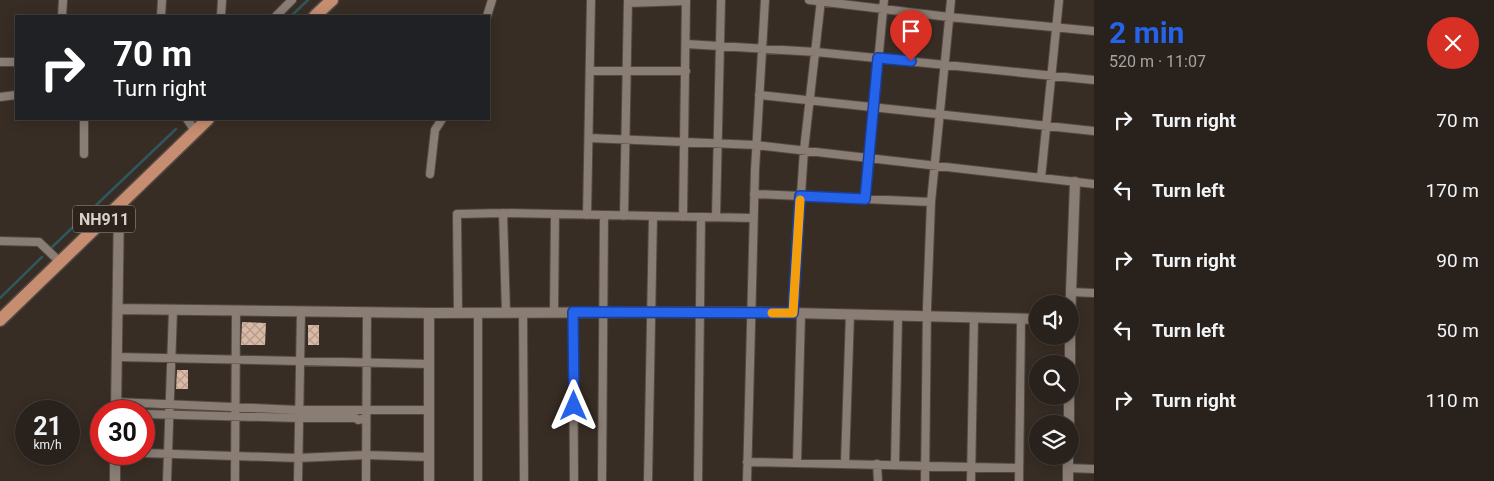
<!DOCTYPE html>
<meta charset="utf-8">
<style>
body{margin:0;font-family:Roboto,sans-serif;background:#312a25;color:#f1f3f6;height:100vh;display:flex;flex-direction:column;font-size:19px;white-space:nowrap}
*{box-sizing:border-box;margin:0}
p{font-size:16px;color:#a5a4a3}
.icon{flex:none;width:28px;height:28px;fill:none;stroke:currentColor;stroke-width:2;stroke-linecap:round;stroke-linejoin:round}
.map{position:relative;flex:1;overflow:hidden}
.side{display:flex;flex-direction:column;background:#29221c;width:400px}
.side>*{flex:none}
.banner{position:absolute;left:15px;top:15px;width:475px;height:105px;border-radius:0px;box-shadow:0 2px 12px #0003,0 0 0 1px #453f3b;background:#202124;color:#fff;overflow:hidden}
.controls{position:absolute;left:1029px;top:295px;display:grid;gap:10px}
.controls a{display:grid;place-items:center;width:50px;height:50px;border-radius:50%;background:#29221c;box-shadow:0 2px 12px #0003,0 0 0 1px #453f3b;font-size:25px}
.speed{position:absolute;left:15px;top:400px;display:flex;gap:10px;font-size:25px;font-weight:700;text-align:center}
.speed>*{display:grid;place-content:center;width:65px;height:65px;border-radius:50%;background:#29221c;box-shadow:0 2px 12px #0003,0 0 0 1px #453f3b;line-height:1}
.speed small{font-size:12px;font-weight:400}
.speed .limit{border:8px solid #d22;background:#fff;color:#111}
.pin{position:absolute;display:grid;place-items:center;width:42px;height:42px;color:#fff;margin:-51px -21px;border-radius:50% 50% 50% 0;rotate:-45deg;box-shadow:0 0 5px #0007}
.pin .icon{rotate:45deg}
.me{position:absolute;width:55px;margin:-28px;rotate:0deg;stroke-linejoin:round;filter:drop-shadow(0 0 4px #0008)}
.turn{display:flex;align-items:center;gap:18px;height:105px;padding:0 15px;font-size:22px}
.turn .icon{width:65px;height:65px;stroke-width:2.5}
.turn b{display:block;font-size:35px;line-height:42px}
.round{display:grid;place-items:center;flex:none;width:52px;height:52px;border-radius:26px;background:#312a25}
.head{display:flex;align-items:center;justify-content:space-between;height:85px;padding:0 15px}
h1{font-size:30px;font-weight:700;line-height:38px;color:#2563eb}
ul{padding:0;list-style:none}
li{display:flex;align-items:center;gap:15px;height:70px;padding:0 15px}
li div{flex:1}
li b{display:block;font-size:19px}
li em{font-style:normal}
main{display:flex;flex:1;min-height:0}
.map>svg:first-child{display:block}
.lines{fill:none;stroke-linecap:round;stroke-linejoin:round}
.stream{stroke:#30565f;stroke-width:2.5}
.building{fill:url(#building-cross-hatch)}
.minor-casing{stroke:#524943;stroke-width:10}
.tertiary-casing{stroke:#524943;stroke-width:12}
.trunk-casing{stroke:#524943;stroke-width:15}
.minor{stroke:#897d74;stroke-width:8}
.tertiary{stroke:#897d74;stroke-width:10}
.trunk{stroke:#c68d70;stroke-width:12}
.route-casing{stroke:#184099;stroke-width:12}
.route{stroke:#2563eb;stroke-width:9}
.slow{stroke:#f59e0b;stroke-width:9}
.labels{text-anchor:middle;dominant-baseline:central;stroke-width:5;stroke-linejoin:round;paint-order:stroke}
.shield{fill:#2d231c;stroke:#a49c96;stroke-width:1}
.shield-label{font-size:16px;font-weight:bold;fill:#d7d0cb}
</style>
<main>
<div class="map">
<svg width="1094" height="481" viewBox="0 0 1094 481">
<defs>
<pattern id="building-cross-hatch" width="8" height="8" patternUnits="userSpaceOnUse" patternTransform="scale(1.25)"><rect width="8" height="8" fill="#dabaa6"/><path d="M0 0l8 8M0 8l8-8" fill="none" stroke="#b49b8c"/></pattern>
</defs>
<rect width="100%" height="100%" fill="#372d25"/>
<g class="lines">
<!-- stream -->
<path class="stream" d="M291 16 308 0
M50 249 176 129
M0 298 42 257"/>
</g>
<!-- building -->
<path class="building" d="M242 322 266 323 265 345H241Z
M308 325H319V345H308Z
M177 370H188V389H176Z"/>
<g class="lines">
<defs>
<path id="minor" d="M809 0 949 17 1094 31
M628 3 686 1
M62 16 63 0
M161 16 162 0
M221 16 222 0
M276 16 292 0
M487 16 492 0
M686 44 816 52 1094 80
M0 62H16
M590 71H686
M759 95 1094 131
M0 97 16 95
M187 119 195 131
M589 138 756 145 1094 184
M84 154V119
M430 174 435 130 442 119
M1041 178 1059 0
M754 194 931 202
M865 199 884 0
M503 213 506 312
M587 215 591 0
M624 216 628 0
M683 217 686 0
M716 217 721 0
M0 241 39 242 60 262
M1070 292 1094 293
M523 312 524 481
M554 312 555 214
M573 312 574 481
M458 313 457 214 503 213 753 218
M478 313V481
M793 313 804 150 821 0
M117 357 429 364
M116 402 299 410H429
M144 414 299 418H356L358 420 366 418
M144 453 298 458 366 455 429 457
M747 462 1019 468
M797 462 801 313
M845 463 850 314
M877 464 878 481
M895 464 898 315
M1068 468 1094 469
M167 481 173 310
M235 481 236 310
M298 481 301 311
M366 481 367 312
M602 481 604 215
M648 481 653 216
M698 481 701 217
M747 481 755 170 765 0
M925 481 927 308 931 202 951 0
M971 481 974 317
M1019 481 1021 318"/>
<path id="tertiary" d="M118 309 429 313 751 312 1038 319
M1070 321 1075 182
M1070 364V336
M116 411 119 205
M1069 424V396
M115 481V454
M429 481V313
M1068 481V456"/>
<path id="trunk" d="M315 16 332 0
M0 320 208 119"/>
</defs>
<!-- minor casing -->
<use href="#minor" class="minor-casing"/>
<!-- tertiary casing -->
<use href="#tertiary" class="tertiary-casing"/>
<!-- trunk casing -->
<use href="#trunk" class="trunk-casing"/>
<!-- minor -->
<use href="#minor" class="minor"/>
<!-- tertiary -->
<use href="#tertiary" class="tertiary"/>
<!-- trunk -->
<use href="#trunk" class="trunk"/>
</g>
<g class="lines">
<defs>
<path id="route" d="M574 406 573 312 793 313 800 196 865 199 878 58 911 61"/>
</defs>
<!-- route casing -->
<use href="#route" class="route-casing"/>
<!-- route -->
<use href="#route" class="route"/>
<!-- slow -->
<path class="slow" d="M772 313H793L800 200"/>
</g>
<g class="labels">
<!-- shield labels -->
<rect class="shield" x="73" y="205.5" width="62" height="27" rx="4"/>
<g class="shield-label">
<text x="104" y="219">NH911</text>
</g>
</g>
</svg>
<div class="controls">
<a><svg class="icon" aria-label="sound" viewBox="0 0 24 24"><path d="M4 9h4l5-4v14l-5-4H4zM17 9q2 3 0 6"/></svg></a>
<a><svg class="icon" aria-label="search" viewBox="0 0 24 24"><circle cx="10" cy="10" r="6"/><path d="M15 15l6 6"/></svg></a>
<a><svg class="icon" aria-label="layers" viewBox="0 0 24 24"><path d="M12 4l9 5-9 5-9-5zM3 14l9 5 9-5"/></svg></a>
</div>
<div class="speed"><div>21<small>km/h</small></div><div class="limit">30</div></div>
<div class="pin" style="left:911px;top:61px;background:#d93025"><svg class="icon" aria-label="arrive" viewBox="0 0 24 24"><path d="M6 21V4h12l-3 4 3 4H6"/></svg></div>
<svg class="me" style="left:574px;top:406px" viewBox="-20 -20 40 40"><path d="M0-17L14 15 0 8-14 15z" fill="#2563eb" stroke="#fff" stroke-width="4"/></svg>
<div class="banner">
<div class="turn"><svg class="icon" aria-label="right" viewBox="0 0 24 24"><path d="M7 20v-9h11M14 6l5 5-5 5"/></svg><div><b>70 m</b>Turn right</div></div>
</div>
</div>
<section class="side">
<div class="head"><div><h1>2 min</h1><p>520 m · 11:07</p></div><a class="round" style="background:#d93025;color:#fff"><svg class="icon" aria-label="close" viewBox="0 0 24 24"><path d="M6 6l12 12M18 6L6 18"/></svg></a></div>
<ul>
<li><svg class="icon" aria-label="right" viewBox="0 0 24 24"><path d="M7 20v-9h11M14 6l5 5-5 5"/></svg><div><b>Turn right</b></div><em>70 m</em></li>
<li><svg class="icon" aria-label="left" viewBox="0 0 24 24"><path d="M17 20v-9H6M10 6l-5 5 5 5"/></svg><div><b>Turn left</b></div><em>170 m</em></li>
<li><svg class="icon" aria-label="right" viewBox="0 0 24 24"><path d="M7 20v-9h11M14 6l5 5-5 5"/></svg><div><b>Turn right</b></div><em>90 m</em></li>
<li><svg class="icon" aria-label="left" viewBox="0 0 24 24"><path d="M17 20v-9H6M10 6l-5 5 5 5"/></svg><div><b>Turn left</b></div><em>50 m</em></li>
<li><svg class="icon" aria-label="right" viewBox="0 0 24 24"><path d="M7 20v-9h11M14 6l5 5-5 5"/></svg><div><b>Turn right</b></div><em>110 m</em></li>
</ul>
</section>
</main>
